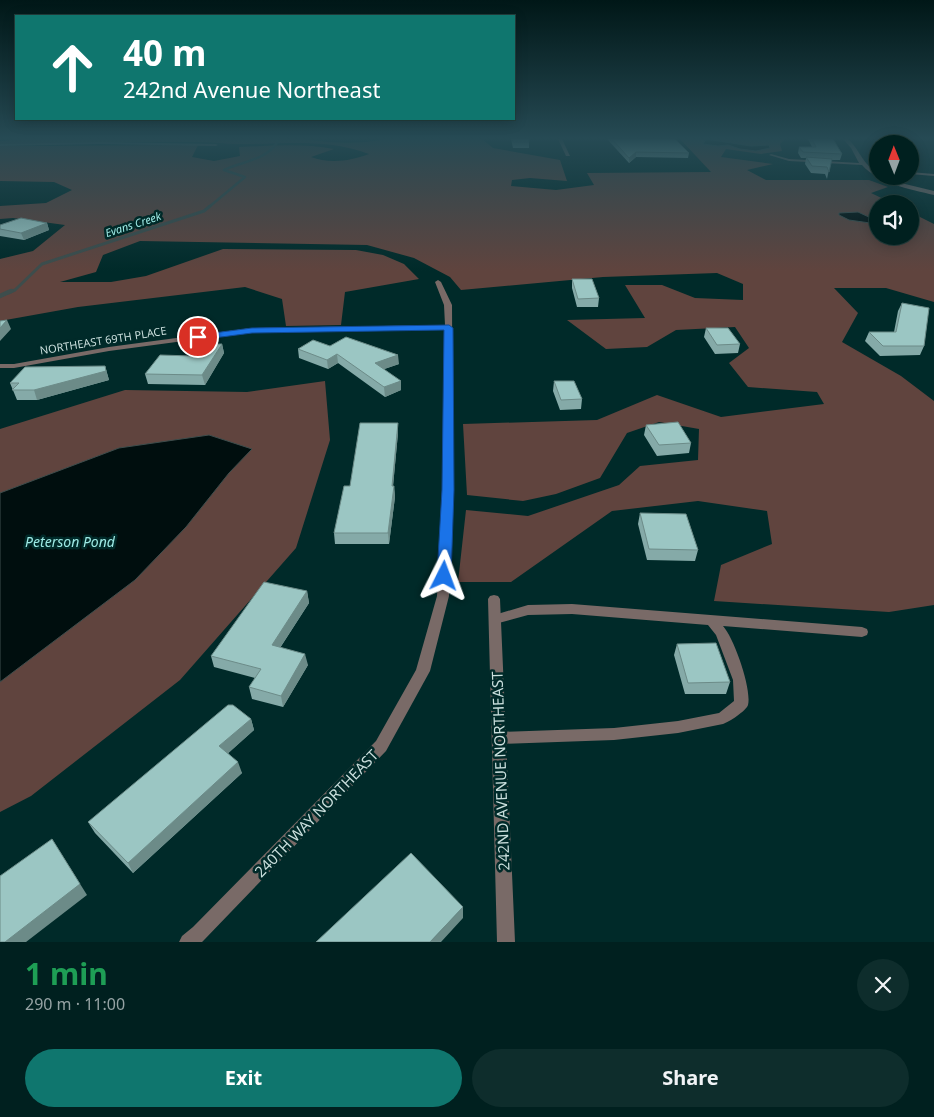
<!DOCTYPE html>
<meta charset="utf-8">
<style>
body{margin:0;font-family:"Noto Sans",sans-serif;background:#0e2d2c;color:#f1f3f6;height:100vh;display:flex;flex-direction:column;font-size:19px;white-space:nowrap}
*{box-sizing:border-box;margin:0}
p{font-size:16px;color:#95a3a4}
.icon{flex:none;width:28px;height:28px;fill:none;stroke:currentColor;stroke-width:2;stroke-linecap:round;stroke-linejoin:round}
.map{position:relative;height:942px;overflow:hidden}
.sheet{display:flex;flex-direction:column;background:#00201f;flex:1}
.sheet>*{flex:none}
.guide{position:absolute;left:15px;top:15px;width:500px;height:105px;border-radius:0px;box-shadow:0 2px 12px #0003,0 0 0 1px #223e3d;background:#0f766e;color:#fff;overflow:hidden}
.needle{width:32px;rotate:359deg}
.fabs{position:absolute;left:869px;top:135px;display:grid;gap:10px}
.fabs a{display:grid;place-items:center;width:50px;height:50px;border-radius:50%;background:#00201f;box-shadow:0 2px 12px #0003,0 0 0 1px #223e3d;font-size:25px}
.pin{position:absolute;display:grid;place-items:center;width:42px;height:42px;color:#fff;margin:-21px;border:2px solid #fff;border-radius:50%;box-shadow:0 1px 5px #0007}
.me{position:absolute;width:55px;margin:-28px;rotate:3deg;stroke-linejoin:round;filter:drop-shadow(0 0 4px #0008)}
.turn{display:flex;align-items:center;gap:18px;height:105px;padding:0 25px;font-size:22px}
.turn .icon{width:65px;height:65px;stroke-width:2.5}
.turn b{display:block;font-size:35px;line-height:42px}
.round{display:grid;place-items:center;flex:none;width:52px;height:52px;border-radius:26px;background:#0e2d2c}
.summary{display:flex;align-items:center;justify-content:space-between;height:85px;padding:0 25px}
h1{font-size:30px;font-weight:700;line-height:38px;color:#1e9e55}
.primary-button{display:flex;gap:10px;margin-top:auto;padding:10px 25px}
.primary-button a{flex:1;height:58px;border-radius:30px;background:#0f766e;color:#fff;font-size:20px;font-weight:700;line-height:58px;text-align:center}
.primary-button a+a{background:#0e2d2c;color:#f1f3f6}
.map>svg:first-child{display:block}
.green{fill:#60443e}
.water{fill:#000e0e;stroke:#3d4d4c}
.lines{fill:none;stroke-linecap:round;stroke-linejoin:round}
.stream-far2{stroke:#3d4d4c;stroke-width:2.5}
.stream-far1{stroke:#3d4d4c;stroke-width:3}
.stream{stroke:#3d4d4c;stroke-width:4.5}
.service{fill:#796a67;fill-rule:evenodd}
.minor{fill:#796a67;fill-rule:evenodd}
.wall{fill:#85aaa8}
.shaded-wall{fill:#6c8b88}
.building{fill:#9bc6c3;stroke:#6c8b88}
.route{fill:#1a73e8;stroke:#114b97}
.labels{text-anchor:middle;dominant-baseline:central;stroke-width:5;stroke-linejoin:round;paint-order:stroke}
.far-water-label{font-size:11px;font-style:italic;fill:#9deae5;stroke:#002a29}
.far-street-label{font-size:11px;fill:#cadfdd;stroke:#002a29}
.water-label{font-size:14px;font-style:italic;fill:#9deae5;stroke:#002a29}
.near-street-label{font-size:15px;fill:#cadfdd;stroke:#002a29}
</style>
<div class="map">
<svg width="934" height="942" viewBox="0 0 934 942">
<rect width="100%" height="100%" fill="#002a29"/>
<!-- green -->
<path class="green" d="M24 139H304C331 143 358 145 384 139H482L493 148 560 160 567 181 530 178 512 180 511 186 556 190 594 185 587 173 711 172 680 139H785L780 144 782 151 761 154 726 149 721 157 773 164 747 170 766 180H869L888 187 871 193 894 204H878V236H910V212L934 224V302L886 288H834L858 313 842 342 901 376 934 401V605L889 612 714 601 721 565 772 544 767 511 698 501 612 511 511 582H458L466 510 528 516 619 485 640 466 698 460 699 429 659 422 627 433 600 478 556 494 523 501 467 495 463 424 597 420 657 395 721 417 824 404 817 392 748 387 729 363 749 348 735 327 676 330 647 347 606 349 567 320 645 318 625 285H662L695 298 743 300V284L717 273 603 277 461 290 450 277 414 258 367 245 140 241 103 255 96 272 60 282H111L146 276 223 249 356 250 383 255 404 264 419 279 345 292 341 325 286 326 282 299 245 287 78 307 0 321V259L33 251 65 225 13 218 0 219V206L46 203 72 190 54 182 0 181V146L198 145 192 157 214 161 240 156 239 147C271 146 302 143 334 149L311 157C329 164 351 161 369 154 328 138 283 144 240 144 226 144 213 142 199 142 132 141 66 143 0 144V141Z
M325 381 330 440 296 548 180 680 31 796 0 812V429L125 390 247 392Z"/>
<!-- water -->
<path class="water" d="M706 139 751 146 769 145 770 148 756 151 740 149 728 145 718 146 703 144Z
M858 212 871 218H877V224L849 220 839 215V213Z
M209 435 252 449 229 473 186 527 135 580 0 682V493L119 448Z"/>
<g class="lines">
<!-- stream-far2 -->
<path class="stream-far2" d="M209 207 245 177 224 170C243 161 269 160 279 139"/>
<!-- stream-far1 -->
<path class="stream-far1" d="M8 293 15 290 42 264 204 211 210 206"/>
<!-- stream -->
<path class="stream" d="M0 296 11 291"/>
<!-- service -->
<path class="service" d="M100 142 216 144 218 145 216 146 100 144 0 146V144Z
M910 172 934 174V176L910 174Z
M572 604 862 627 867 629 868 632 867 635 862 637 723 626C734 638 752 689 748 705 746 711 729 722 723 724L678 733 614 740 499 744 494 743 492 738 494 733 499 732 614 728 678 721 719 713 734 701 733 680 716 635 708 625 572 614 528 615 495 624 491 622 489 619 491 616 528 605Z"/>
<!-- minor -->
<path class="minor" d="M558 139H562L570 156H566Z
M843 139H848C860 150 863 165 878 173V176H886L901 183 934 191V195C910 189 879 184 862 165L789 161 769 155 771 154 789 159 859 163 851 148Z
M438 280 441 282 452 305 453 490 449 596 430 671 386 751 205 939 202 942H179L182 936 193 927 376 741 416 670 437 596 443 490 445 329 251 332 109 351 14 368H0V364H14L109 347 251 328 445 325 444 305 435 282Z
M494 595 498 596 500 599 515 942H497L488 599 490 596Z"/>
</g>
<!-- wall -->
<path class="wall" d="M511 139H529V148H513Z
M607 139H675L689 153 688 158 636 157 629 163Z
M808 139H833L842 154 840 160H831L827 179 825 174 811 173 805 164 806 158H801L798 153 799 147H812Z
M47 223 49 230 24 240 0 236V225Z
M572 279 599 298 598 307H577L572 288Z
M902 303 924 346 920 355 880 356 865 341 869 332H894L898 311Z
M706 328 740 344 738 353 715 354 704 337Z
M222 344 224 353 205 385 148 384 145 374Z
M330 346 399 364 384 369 401 390 385 397 338 363 328 369 299 358 298 349Z
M105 366 109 380 37 400H17L10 383Z
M554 381 582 399 581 409 560 410 553 391Z
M646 425 691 443 689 453 657 456 644 435Z
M398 433 393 486H394L395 497 389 544H335L334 533Z
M640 513 698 550 695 561 647 560 638 524Z
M307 591 309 603 280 648 308 665 283 707 252 699 249 687 255 678 214 667 211 656Z
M677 644 730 682 726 694H685L674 655Z
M251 719 254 730 228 753 242 773 133 873 95 833 88 822Z"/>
<!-- shaded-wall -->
<path class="shaded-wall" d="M636 152V157L629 163V158Z
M47 223 49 230 24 240 21 233Z
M7 320 11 329 0 341V328Z
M222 344 224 353 205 385 202 375Z
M337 354 338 363 328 369 327 360Z
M398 355 399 364 376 372 375 363Z
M105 366 109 380 37 400 34 390Z
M401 381V390L385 397 384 387Z
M398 423V433L392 497V486Z
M394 486 395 497 389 544 388 533Z
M307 591 309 603 274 657 272 645Z
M305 654 308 665 283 707 281 696Z
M251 719 254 730 223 758 219 746Z
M238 762 242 773 133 873 128 863Z
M52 839 87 895 26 942H5Z
M463 907V918L441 942H430Z"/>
<!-- building -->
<path class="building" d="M512 139H529V142H513Z
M612 139H675L689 153 636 152 629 158Z
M812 139H833L842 154 803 152 799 147H816Z
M806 157 832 159 829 172 827 167 812 166Z
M21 218 47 223 21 233 0 229V225Z
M572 279H592L599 298 578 299Z
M902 303 929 308 924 346H883L869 332H896Z
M7 320 0 328V321Z
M706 328H728L740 344 717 345Z
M346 337 398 355 375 363 401 381 384 387 337 354 327 360 298 349 313 340 330 346Z
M200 344H222L202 375 145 374 160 355 192 356Z
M105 366 106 371 34 390H12L19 383H10L25 367Z
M554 381H574L582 399 561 400Z
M678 422 691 443 659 445 646 425Z
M360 423H398L392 486H394L388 533H334L344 486H350Z
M640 513 686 514 698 550 649 549Z
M264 582 307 591 272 645 305 654 281 696 249 687 261 669 211 656Z
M716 643 730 682 688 683 677 644Z
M228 705H233L251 719 219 746 238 762 128 863 88 822Z
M52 839 80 884 5 942H0V876Z
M411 853 463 907 430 942H316Z"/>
<!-- sky -->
<linearGradient id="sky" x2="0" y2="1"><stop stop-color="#001717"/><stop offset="0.51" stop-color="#264a54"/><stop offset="1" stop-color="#264a54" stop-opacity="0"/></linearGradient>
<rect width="934" height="271" fill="url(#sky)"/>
<!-- route -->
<path class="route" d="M449 325 453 328 454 490 451 576 449 580H439L437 576 442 490 444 330 252 333 198 340 194 337 198 335 252 328Z"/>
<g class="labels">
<!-- far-water labels -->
<g class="far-water-label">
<text transform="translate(133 224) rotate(-18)">Evans Creek</text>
</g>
<!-- far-street labels -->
<g class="far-street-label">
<text transform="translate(103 340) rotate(-9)">NORTHEAST 69TH PLACE</text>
</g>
<!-- water labels -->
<g class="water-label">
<text x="70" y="541">Peterson Pond</text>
</g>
<!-- near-street labels -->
<g class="near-street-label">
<text transform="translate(500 771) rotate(-92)">242ND AVENUE NORTHEAST</text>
<text transform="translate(316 813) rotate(-46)">240TH WAY NORTHEAST</text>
</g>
</g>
</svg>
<div class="fabs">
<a><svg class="needle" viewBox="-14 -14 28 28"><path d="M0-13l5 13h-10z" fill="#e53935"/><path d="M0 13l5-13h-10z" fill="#95a3a4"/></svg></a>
<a><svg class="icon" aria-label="sound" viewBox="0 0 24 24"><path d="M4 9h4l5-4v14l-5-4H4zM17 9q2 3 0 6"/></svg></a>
</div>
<div class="pin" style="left:198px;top:337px;background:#d93025"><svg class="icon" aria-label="arrive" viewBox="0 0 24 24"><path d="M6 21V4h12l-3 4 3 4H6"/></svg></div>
<svg class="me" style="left:444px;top:576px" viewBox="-20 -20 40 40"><path d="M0-17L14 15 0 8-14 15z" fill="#1a73e8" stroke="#fff" stroke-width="4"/></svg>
<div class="guide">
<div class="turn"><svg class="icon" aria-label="ahead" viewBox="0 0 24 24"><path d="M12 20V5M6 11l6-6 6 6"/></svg><div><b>40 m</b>242nd Avenue Northeast</div></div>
</div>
</div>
<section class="sheet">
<div class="summary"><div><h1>1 min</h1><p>290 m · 11:00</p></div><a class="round"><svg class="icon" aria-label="close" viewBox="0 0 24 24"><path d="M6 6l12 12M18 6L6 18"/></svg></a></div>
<div class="primary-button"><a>Exit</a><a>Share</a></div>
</section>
